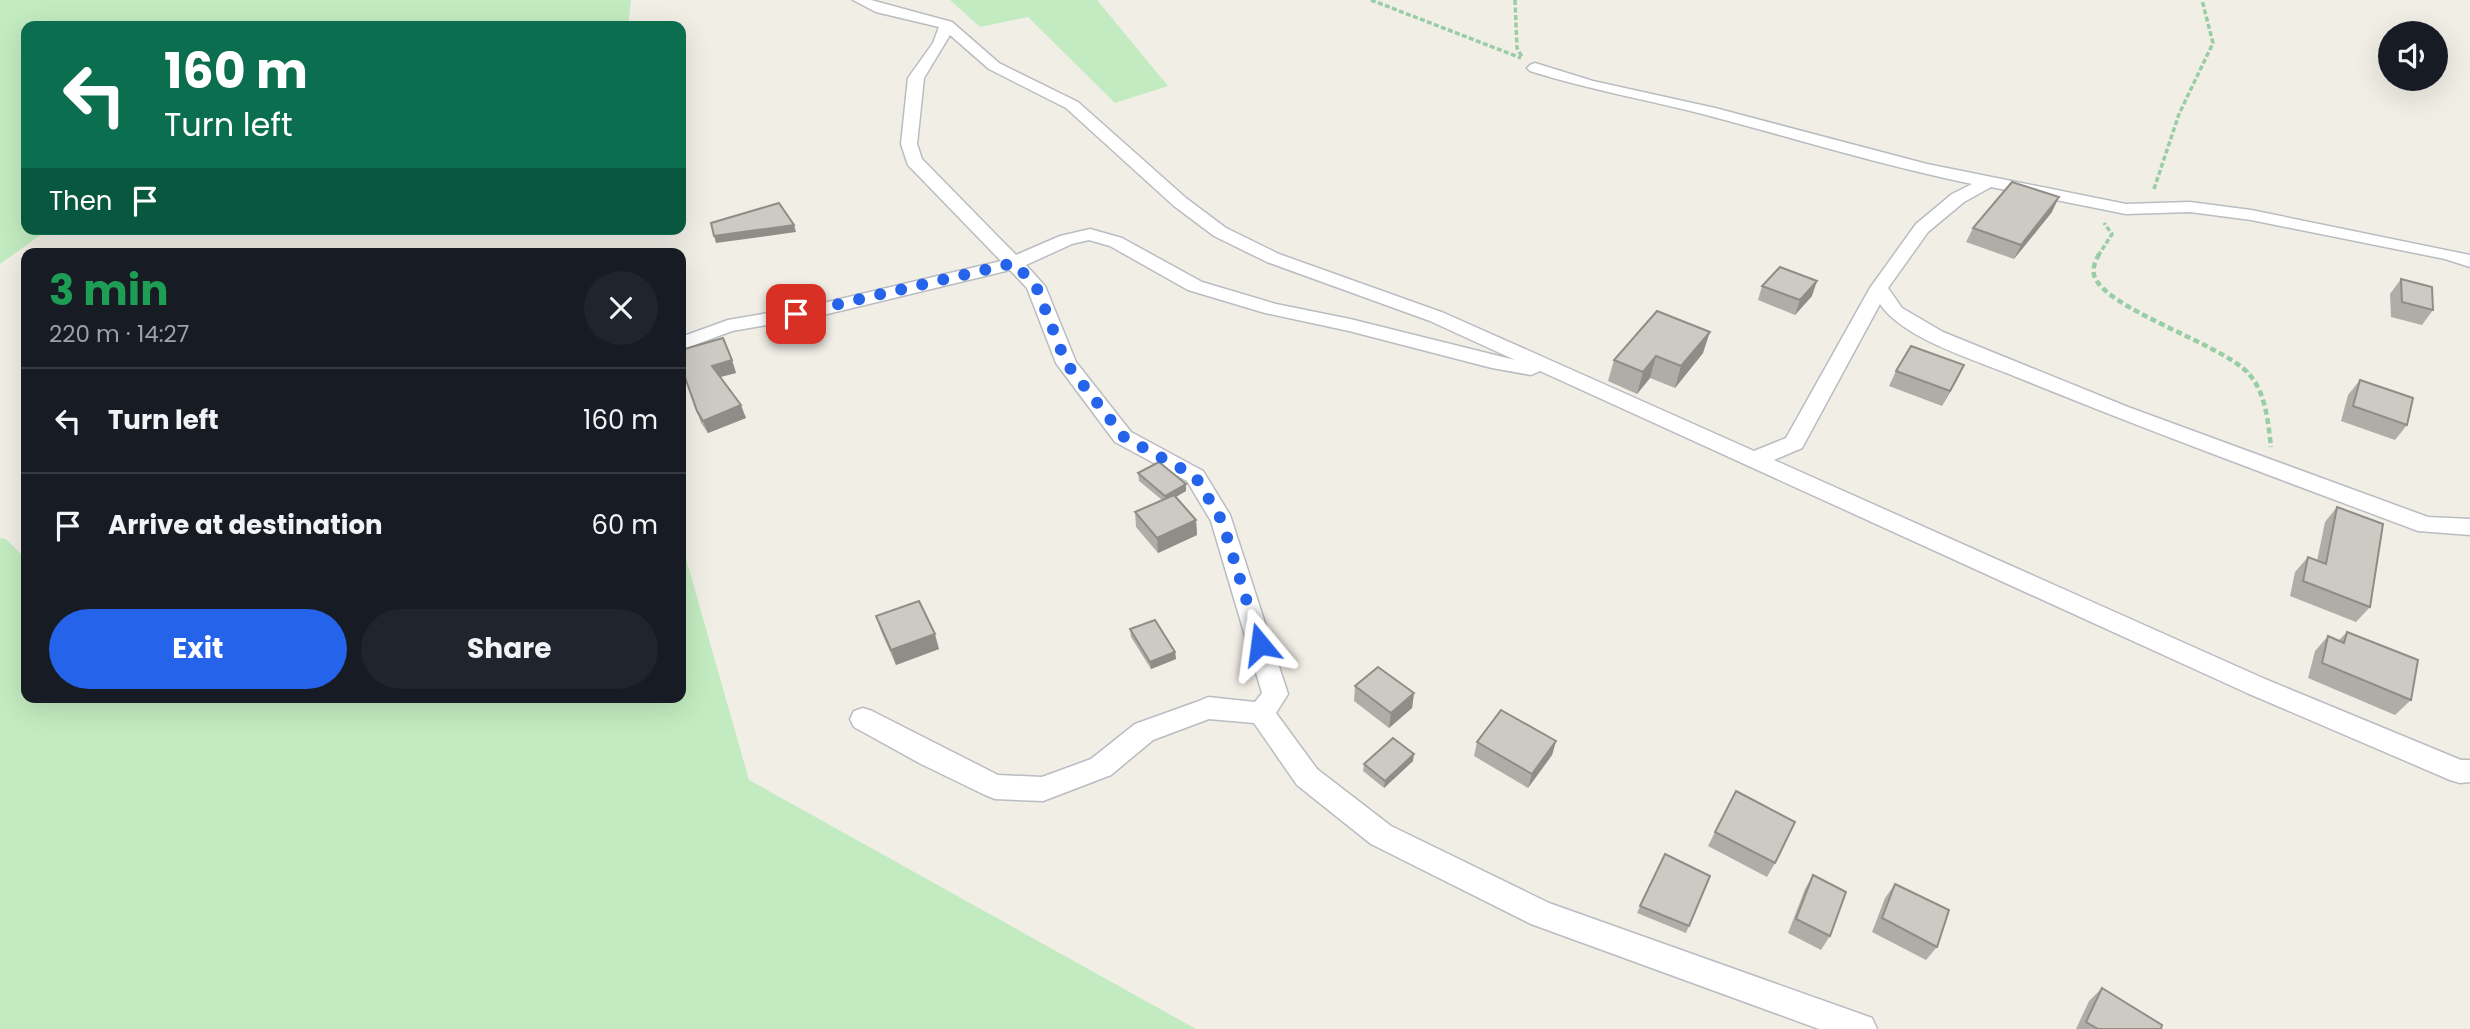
<!DOCTYPE html>
<meta charset="utf-8">
<style>
body{margin:0;font-family:Poppins,sans-serif;background:#20242c;color:#f1f3f6;height:100vh;display:flex;flex-direction:column;font-size:26px;white-space:nowrap}
*{box-sizing:border-box;margin:0}
p{font-size:23px;color:#9ea1a6}
.icon{flex:none;width:38px;height:38px;fill:none;stroke:currentColor;stroke-width:2;stroke-linecap:round;stroke-linejoin:round}
.map{position:relative;flex:1;overflow:hidden}
.panel{position:absolute;left:21px;top:248px;width:665px;height:455px;display:flex;flex-direction:column;background:#171b24;border-radius:14px;box-shadow:0 7px 28px #0002}
.panel>*{flex:none}
.top-card{position:absolute;left:21px;top:21px;width:665px;height:214px;border-radius:14px;box-shadow:0 7px 28px #0002;background:#0b6e4f;color:#fff;overflow:hidden}
.buttons{position:absolute;left:2378px;top:21px;display:grid;gap:14px}
.buttons a{display:grid;place-items:center;width:70px;height:70px;border-radius:50%;background:#171b24;box-shadow:0 7px 28px #0002;font-size:35px}
.pin{position:absolute;display:grid;place-items:center;width:60px;height:60px;color:#fff;margin:-30px;border-radius:14px;box-shadow:0 4px 10px #0006}
.me{position:absolute;width:77px;margin:-38px;rotate:344deg;stroke-linejoin:round;filter:drop-shadow(0 0 5px #0008)}
.turn{display:flex;align-items:center;gap:24px;height:147px;padding:0 28px;font-size:32px}
.turn .icon{width:91px;height:91px;stroke-width:2.5}
.turn b{display:block;font-size:49px;line-height:60px}
.then{display:flex;align-items:center;height:66px;padding:0 28px;background:#0003;gap:14px;font-size:26px}
.round{display:grid;place-items:center;flex:none;width:74px;height:74px;border-radius:37px;background:#20242c}
.overview{display:flex;align-items:center;justify-content:space-between;height:119px;padding:0 28px}
h1{font-size:42px;font-weight:700;line-height:52px;color:#1e9e55}
.primary-button{display:flex;gap:14px;margin-top:auto;padding:14px 28px}
.primary-button a{flex:1;height:80px;border-radius:42px;background:#2563eb;color:#fff;font-size:28px;font-weight:700;line-height:80px;text-align:center}
.primary-button a+a{background:#20242c;color:#f1f3f6}
ul{padding:0;list-style:none}
li{display:flex;align-items:center;gap:21px;height:105px;padding:0 28px;border-top:2px solid #363941}
li div{flex:1}
li b{display:block;font-size:26px}
li em{font-style:normal}
.map>svg:first-child{display:block}
.green{fill:#c3ebc1}
.lines{fill:none;stroke-linecap:round;stroke-linejoin:round}
.street-casing{stroke:#b9bcc1;stroke-width:3}
.path-far1{stroke:#98cda5;stroke-width:3.5;stroke-dasharray:5 2.5;stroke-linecap:butt}
.path{stroke:#98cda5;stroke-width:4.5;stroke-dasharray:6 3.5;stroke-linecap:butt}
.street{fill:#fff;fill-rule:evenodd}
.wall{fill:#b0ada8}
.shaded-wall{fill:#908d88}
.building{fill:#cdc9c3;stroke:#908d88;stroke-width:2}
.route{stroke:#2563eb;stroke-width:12;stroke-dasharray:0 21.6}
</style>
<div class="map">
<svg width="2470" height="1029" viewBox="0 0 2470 1029">
<rect width="100%" height="100%" fill="#f1eee6"/>
<!-- green -->
<path class="green" d="M0 0H631L628 26H26V229H49L0 264Z
M950 0H1097L1168 86 1115 103 1028 17 980 27Z
M0 538 6 539 26 559V698H681V541L749 780 1196 1029H0Z"/>
<g class="lines">
<defs>
<path id="street" d="M853 0H871L952 22 999 63 1078 102 1186 198 1226 228 1279 254 1444 313 1754 451 1786 438 1870 288 1916 224 1952 194 1972 184C1884 166 1797 139 1710 116 1650 100 1589 90 1530 71L1527 68 1530 65 1535 63 1593 81 1715 108 1927 164 2126 204 2190 202 2251 210 2470 255V267L2445 259 2251 220 2190 212 2126 214 1991 187 1964 202 1928 232 1888 288 1902 308 1943 332 2128 407 2428 517 2470 519V535L2418 531C2285 481 2151 432 2019 378 1979 361 1904 340 1880 304L1802 448 1774 460 2265 679 2461 760H2470V782L2460 783 2450 780 2247 693 1540 371 1531 375 1492 368 1349 331 1265 313 1188 290 1110 246 1089 240 1072 244 1026 265 1045 286 1076 362 1131 432 1203 471 1230 515 1288 694 1276 713 1317 769 1391 826 1549 903 1861 1014 1872 1018 1877 1029H1819L1531 924 1371 844 1297 785 1254 723 1209 719 1153 740 1111 775 1043 801 995 799 985 795 921 764 854 727 850 719 854 711 863 708 872 711 998 775 1042 777 1091 759 1135 724 1199 701 1208 697 1255 702 1262 693 1211 521 1187 481 1115 442 1056 363 1027 288 1010 270 819 316 732 331 681 350V337L728 320 819 304 1001 261 908 165 901 144 908 78 933 43 939 27 876 12ZM950 35 989 69 1066 108 1174 206 1214 236 1267 262 1430 321 1515 360 1350 319 1276 304 1202 282 1122 238 1090 229 1060 236 1016 255 922 159 917 144 924 78Z"/>
</defs>
<!-- street casing -->
<use href="#street" class="street-casing"/>
<!-- path-far1 -->
<path class="path-far1" d="M1371 0 1521 58
M1515 0 1517 48 1522 57
M2154 189 2179 114 2213 43 2202 0
M2098 256 2112 234 2104 223"/>
<!-- path -->
<path class="path" d="M2099 254C2096 260 2092 268 2094 275 2103 308 2219 343 2247 372 2266 391 2268 422 2271 447"/>
<!-- street -->
<use href="#street" class="street"/>
</g>
<!-- wall -->
<path class="wall" d="M2052 212 2014 259 1966 242 1973 228Z
M2401 279 2433 310 2422 325 2391 317 2390 294Z
M1762 286 1812 296 1795 315 1758 300Z
M1703 353 1675 388 1650 378 1637 394 1608 381 1614 360Z
M732 360 736 373 720 377 746 418 708 433 701 423 681 366Z
M1896 371 1957 380 1942 406 1889 386Z
M2360 380 2407 425 2395 440 2341 421 2348 395Z
M1138 473 1186 484V491L1176 497 1196 520 1197 535 1158 553 1136 527 1135 512 1162 500 1139 481Z
M2337 507 2370 607 2356 622 2290 596 2295 572 2308 557 2317 561 2325 522Z
M876 616 939 649 896 665 881 631Z
M1130 629 1175 652 1176 659 1151 669 1131 637Z
M2347 632 2411 700 2395 715 2308 678 2315 651 2328 636 2338 641Z
M1355 686 1414 693 1412 708 1389 728 1354 701Z
M1556 741 1552 755 1528 788 1474 756 1477 742Z
M1413 761 1384 788 1363 771 1364 764Z
M1715 832 1775 863 1767 877 1708 846Z
M1665 854 1689 926 1686 933 1637 913Z
M1813 875 1830 936 1821 950 1788 933 1805 889Z
M1895 884 1937 947 1926 960 1872 932 1885 898Z
M2102 988 2161 1029H2076L2089 1001Z"/>
<!-- shaded-wall -->
<path class="shaded-wall" d="M2059 197 2052 212 2014 259 2021 245Z
M794 225 796 232 716 243 714 236Z
M1817 281 1812 296 1795 315 1800 300Z
M1710 332 1703 353 1675 388 1681 366Z
M1656 356 1650 378 1637 394 1643 372Z
M732 360 736 373 716 378 712 366Z
M1964 365 1957 380 1942 406 1950 391Z
M741 405 746 418 708 433 703 421Z
M1186 484V491L1165 503V496Z
M1196 520 1197 535 1158 553 1157 538Z
M935 634 939 649 896 665 891 650Z
M1175 652 1176 659 1151 669 1150 662Z
M1414 693 1412 708 1389 728 1391 713Z
M1556 741 1552 755 1528 788 1532 774Z
M1414 754 1413 761 1384 788 1385 781Z"/>
<!-- building -->
<path class="building" d="M2012 182 2059 197 2021 245 1973 228Z
M779 203 794 225 714 236 711 223Z
M1780 267 1817 281 1800 300 1762 286Z
M2401 279 2432 287 2433 310 2402 302Z
M1657 311 1710 332 1681 366 1656 356 1643 372 1614 360Z
M723 338 732 360 712 366 741 405 703 421 697 411 681 366V350Z
M1911 346 1964 365 1950 391 1896 371Z
M2360 380 2413 398 2407 425 2353 406Z
M1159 462 1186 484 1165 496 1138 473Z
M1174 495 1196 520 1157 538 1135 512Z
M2337 507 2383 524 2370 607 2303 581 2308 557 2326 564Z
M919 601 935 634 891 650 876 616Z
M1155 620 1175 652 1150 662 1130 629Z
M2347 632 2418 660 2411 700 2322 663 2328 636 2344 643Z
M1378 667 1414 693 1391 713 1355 686Z
M1501 710 1556 741 1532 774 1477 742Z
M1393 738 1414 754 1385 781 1364 764Z
M1736 791 1795 822 1775 863 1715 832Z
M1665 854 1710 876 1689 926 1640 906Z
M1813 875 1846 892 1830 936 1796 919Z
M1895 884 1949 910 1937 947 1882 918Z
M2102 988 2162 1025 2161 1029H2098L2086 1022Z"/>
<g class="lines">
<!-- route -->
<path class="route" d="M796 314 1014 263 1036 286 1066 363 1124 437 1195 476 1222 521 1260 644"/>
</g>
</svg>
<div class="buttons">
<a><svg class="icon" aria-label="sound" viewBox="0 0 24 24"><path d="M4 9h4l5-4v14l-5-4H4zM17 9q2 3 0 6"/></svg></a>
</div>
<div class="pin" style="left:796px;top:314px;background:#d93025"><svg class="icon" aria-label="arrive" viewBox="0 0 24 24"><path d="M6 21V4h12l-3 4 3 4H6"/></svg></div>
<svg class="me" style="left:1260px;top:644px" viewBox="-20 -20 40 40"><path d="M0-17L14 15 0 8-14 15z" fill="#2563eb" stroke="#fff" stroke-width="4"/></svg>
<div class="top-card">
<div class="turn"><svg class="icon" aria-label="left" viewBox="0 0 24 24"><path d="M17 20v-9H6M10 6l-5 5 5 5"/></svg><div><b>160 m</b>Turn left</div></div>
<div class="then">Then<svg class="icon" aria-label="arrive" viewBox="0 0 24 24"><path d="M6 21V4h12l-3 4 3 4H6"/></svg></div>
</div>
<section class="panel">
<div class="overview"><div><h1>3 min</h1><p>220 m · 14:27</p></div><a class="round"><svg class="icon" aria-label="close" viewBox="0 0 24 24"><path d="M6 6l12 12M18 6L6 18"/></svg></a></div>
<ul>
<li><svg class="icon" aria-label="left" viewBox="0 0 24 24"><path d="M17 20v-9H6M10 6l-5 5 5 5"/></svg><div><b>Turn left</b></div><em>160 m</em></li>
<li><svg class="icon" aria-label="arrive" viewBox="0 0 24 24"><path d="M6 21V4h12l-3 4 3 4H6"/></svg><div><b>Arrive at destination</b></div><em>60 m</em></li>
</ul>
<div class="primary-button"><a>Exit</a><a>Share</a></div>
</section>
</div>
